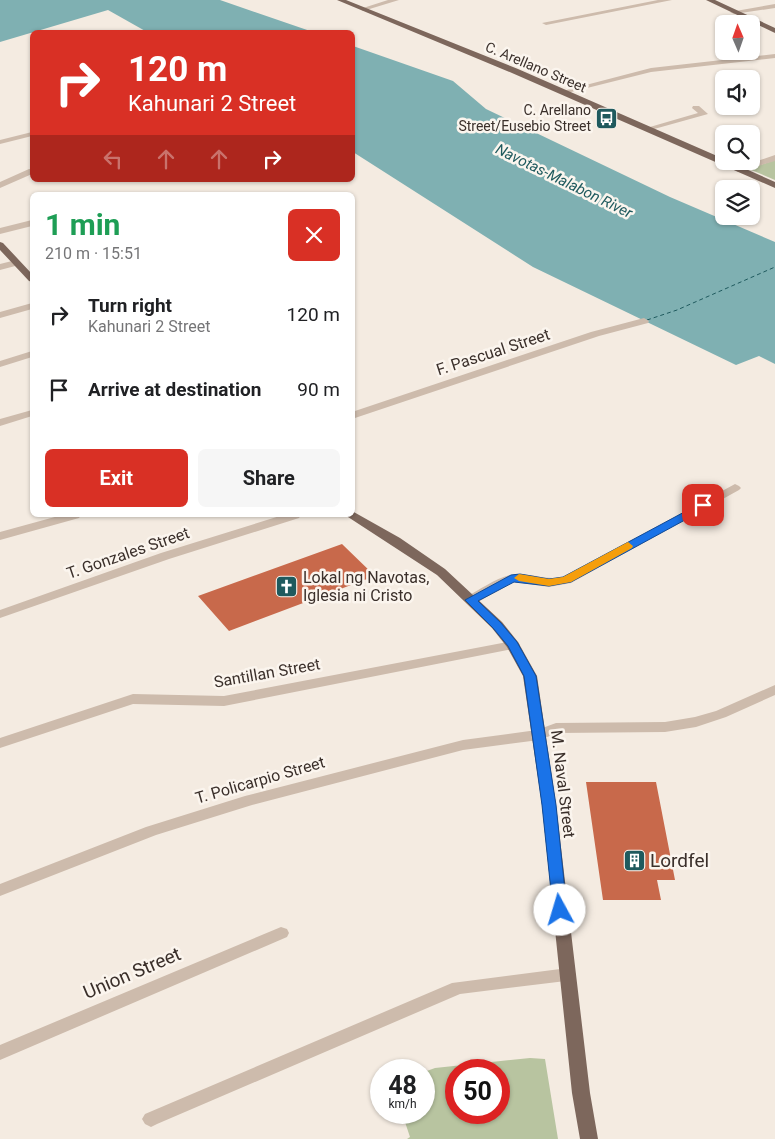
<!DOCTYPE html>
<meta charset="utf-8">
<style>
body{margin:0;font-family:Roboto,sans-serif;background:#f6f6f6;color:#202124;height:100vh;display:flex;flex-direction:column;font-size:19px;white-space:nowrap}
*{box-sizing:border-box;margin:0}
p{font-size:16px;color:#757577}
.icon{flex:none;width:28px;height:28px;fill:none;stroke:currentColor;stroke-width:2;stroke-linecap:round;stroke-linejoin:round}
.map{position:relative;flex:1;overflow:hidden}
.drawer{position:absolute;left:30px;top:192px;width:325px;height:325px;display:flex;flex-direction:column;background:#fff;border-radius:8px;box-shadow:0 1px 4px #0004}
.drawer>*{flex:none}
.top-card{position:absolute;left:30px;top:30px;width:325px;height:152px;border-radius:8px;box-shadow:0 1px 4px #0004;background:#d93025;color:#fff;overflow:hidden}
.needle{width:32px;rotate:358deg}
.fabs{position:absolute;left:715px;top:15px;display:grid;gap:10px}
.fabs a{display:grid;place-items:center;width:45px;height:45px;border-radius:8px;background:#fff;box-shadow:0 1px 4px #0004;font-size:25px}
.speed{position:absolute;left:370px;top:1059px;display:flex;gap:10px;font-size:25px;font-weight:700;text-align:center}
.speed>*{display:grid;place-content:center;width:65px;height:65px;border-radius:50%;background:#fff;box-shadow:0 1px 4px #0004;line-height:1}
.speed small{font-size:12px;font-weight:400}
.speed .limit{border:8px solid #d22;background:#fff;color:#111}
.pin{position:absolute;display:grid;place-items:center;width:42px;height:42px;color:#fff;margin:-21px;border-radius:10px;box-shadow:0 2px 8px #0006}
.me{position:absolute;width:55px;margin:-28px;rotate:354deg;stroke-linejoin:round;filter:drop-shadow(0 0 4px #0008)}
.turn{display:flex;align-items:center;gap:18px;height:105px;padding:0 15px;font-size:22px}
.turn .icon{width:65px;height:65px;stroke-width:2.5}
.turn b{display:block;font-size:35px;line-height:42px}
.lanes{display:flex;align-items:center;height:48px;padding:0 15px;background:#0003;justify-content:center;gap:25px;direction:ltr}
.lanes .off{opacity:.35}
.round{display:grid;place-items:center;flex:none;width:52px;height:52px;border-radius:8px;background:#f6f6f6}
.overview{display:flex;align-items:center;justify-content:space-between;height:85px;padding:0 15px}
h1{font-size:30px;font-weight:700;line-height:38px;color:#1e9e55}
.primary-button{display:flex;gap:10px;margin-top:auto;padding:10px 15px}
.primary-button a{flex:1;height:58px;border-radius:8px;background:#d93025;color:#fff;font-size:20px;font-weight:700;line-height:58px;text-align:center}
.primary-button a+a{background:#f6f6f6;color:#202124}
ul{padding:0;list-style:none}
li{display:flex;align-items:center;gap:15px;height:75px;padding:0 15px}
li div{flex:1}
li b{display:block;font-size:19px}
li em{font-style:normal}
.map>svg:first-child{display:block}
.green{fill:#b8c4a0;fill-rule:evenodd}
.water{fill:#7fb0b2}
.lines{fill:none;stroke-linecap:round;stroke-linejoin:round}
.ferry{stroke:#1f5a5e;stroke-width:1;stroke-dasharray:4 3;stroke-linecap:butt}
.building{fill:#c8694b}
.minor{fill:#cdbbac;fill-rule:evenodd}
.major{fill:#7d675c;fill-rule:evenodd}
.route{fill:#1a73e8;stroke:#114b97}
.slow{fill:#f59e0b}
.labels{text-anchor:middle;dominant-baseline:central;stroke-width:5;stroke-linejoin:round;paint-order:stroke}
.far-street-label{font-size:14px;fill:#3b302b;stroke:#fbf5ee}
.far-poi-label{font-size:14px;fill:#3b302b;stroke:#fbf5ee;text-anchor:end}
.far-water-label{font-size:15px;font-style:italic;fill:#1f5a5e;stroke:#fbf5ee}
.street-label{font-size:16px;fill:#3b302b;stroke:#fbf5ee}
.poi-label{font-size:16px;fill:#3b302b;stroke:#fbf5ee;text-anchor:start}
.near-poi-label{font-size:19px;fill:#3b302b;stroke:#fbf5ee;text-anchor:start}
.near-street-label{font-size:19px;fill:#3b302b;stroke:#fbf5ee}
</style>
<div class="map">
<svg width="775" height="1139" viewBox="0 0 775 1139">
<rect width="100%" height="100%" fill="#f4ebe1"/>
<!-- green -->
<path class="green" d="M775 160V180L749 169Z
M530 1058 545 1059 558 1139H407L410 1137 402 1113 424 1112V1072L435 1068ZM456 1070H499V1112H456Z"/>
<!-- water -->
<path class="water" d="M0 0H220L313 32H147L108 10 0 42Z
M353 46 453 81 486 109 670 197 775 242V364L759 356 736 365 533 267 353 152Z"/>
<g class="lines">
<!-- ferry -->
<path class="ferry" d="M647 320 677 310 775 267"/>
</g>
<!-- building -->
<path class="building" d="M342 544 375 576 229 631 198 596Z
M586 782H656L675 880H657L661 900H603Z"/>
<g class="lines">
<!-- minor -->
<path class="minor" d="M388 0H399L363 11 360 9Z
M658 0H672L546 25 542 23Z
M775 4V8L734 14 730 12Z
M775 54V58L651 72 563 94 559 92 651 68Z
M693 106H699L708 114 647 131 643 129 698 113 692 108Z
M32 132V136L0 144V140Z
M775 155V161L738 172 734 169Z
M29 169H32V174L0 188V182Z
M32 220V226L0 234V228Z
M16 260 21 263 19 265 0 270V264Z
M32 303V309L0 318V312Z
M644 318 649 321 648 323 599 336 352 419V412L591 332Z
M32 351V357L0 367V361Z
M32 410V416L0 426V419Z
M735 484 739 486 741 488 739 490 571 583 549 587 514 582 476 603 471 604 465 600 466 597C482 589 502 573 521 574 537 575 546 580 564 577Z
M62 515H81L79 518 0 540V532Z
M283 515H301L299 518 169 559 0 618V610L161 553Z
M513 641 518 642 520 645 518 648 224 706 133 704 0 748V738L133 694 224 696Z
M775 685V695L726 717 696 727 665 732 558 733 539 740 463 750 252 805 156 835 0 896V884L146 827 245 796 463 740 537 730 556 723 665 722 695 717 716 711Z
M281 927 287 929 289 933 287 937 0 1060V1045Z
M568 968 574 970 576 975 574 980 460 994 157 1124 151 1127 145 1124 142 1119 145 1114 452 983Z"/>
<!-- major -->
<path class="major" d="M337 0H346L518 69 724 159V161H728L775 182V188L512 73Z
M706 0H715L775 28V33Z
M0 242 3 243 32 274V282L29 281 0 250Z
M352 511 400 538 445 569 502 622 518 642 537 676 556 805 590 1093 598 1139H580L572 1093 542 805 523 676 507 647 492 628 437 575 348 517 347 515H352Z"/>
</g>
<!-- route -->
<path class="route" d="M703 502 707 503 708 505 707 508 571 582 549 586 514 582 478 601 501 623 517 642 536 676 556 805 567 910 565 914 560 915 555 914 553 910 542 805 524 676 508 646 493 628 465 600 511 575 520 574 549 579 563 577Z"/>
<!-- slow -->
<path class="slow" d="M628 542 633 546 632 548 571 582 549 586 519 581 514 578 519 574 549 579 563 577Z"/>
<!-- icons -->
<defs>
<symbol id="bus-square" viewBox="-11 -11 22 22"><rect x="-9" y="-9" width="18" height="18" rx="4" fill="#1f5a5e" stroke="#fbf5ee"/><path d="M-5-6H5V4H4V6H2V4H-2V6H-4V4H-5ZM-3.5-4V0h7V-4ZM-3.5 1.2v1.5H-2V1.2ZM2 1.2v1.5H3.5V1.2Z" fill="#fff"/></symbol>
<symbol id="church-square" viewBox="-11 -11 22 22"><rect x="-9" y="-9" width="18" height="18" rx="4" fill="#1f5a5e" stroke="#fbf5ee"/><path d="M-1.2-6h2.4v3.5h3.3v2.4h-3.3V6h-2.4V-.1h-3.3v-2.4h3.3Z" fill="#fff"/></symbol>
<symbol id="building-square" viewBox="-11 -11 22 22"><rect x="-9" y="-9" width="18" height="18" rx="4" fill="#1f5a5e" stroke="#fbf5ee"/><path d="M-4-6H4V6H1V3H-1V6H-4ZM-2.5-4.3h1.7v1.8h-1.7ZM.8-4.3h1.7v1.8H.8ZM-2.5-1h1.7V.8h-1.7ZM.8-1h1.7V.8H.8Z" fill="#fff"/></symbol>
</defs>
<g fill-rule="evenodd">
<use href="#bus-square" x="594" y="106" width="25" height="25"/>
<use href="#church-square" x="274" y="574" width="25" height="25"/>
<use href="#building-square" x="622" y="848" width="25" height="25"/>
</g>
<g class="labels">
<!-- far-street labels -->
<g class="far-street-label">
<text transform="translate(536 67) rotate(23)">C. Arellano Street</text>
</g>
<!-- far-poi labels -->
<g class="far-poi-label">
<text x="591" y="110">C. Arellano<tspan x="591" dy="16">Street/Eusebio Street</tspan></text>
</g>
<!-- far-water labels -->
<g class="far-water-label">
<text transform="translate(564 181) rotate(26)">Navotas-Malabon River</text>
</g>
<!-- street labels -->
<g class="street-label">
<text transform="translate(493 352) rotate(-18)">F. Pascual Street</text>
<text transform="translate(128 553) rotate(-19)">T. Gonzales Street</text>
<text transform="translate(267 673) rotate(-10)">Santillan Street</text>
<text transform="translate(260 780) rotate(-16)">T. Policarpio Street</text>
<text transform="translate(563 784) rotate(83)">M. Naval Street</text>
</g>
<!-- poi labels -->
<g class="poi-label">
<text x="303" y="577">Lokal ng Navotas,<tspan x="303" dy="18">Iglesia ni Cristo</tspan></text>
</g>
<!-- near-poi labels -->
<g class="near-poi-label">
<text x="650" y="860">Lordfel</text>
</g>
<!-- near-street labels -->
<g class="near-street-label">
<text transform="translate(132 973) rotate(-23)">Union Street</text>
</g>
</g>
</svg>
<div class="fabs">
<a><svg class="needle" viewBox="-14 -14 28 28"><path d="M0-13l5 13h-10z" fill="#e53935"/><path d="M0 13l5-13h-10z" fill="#757577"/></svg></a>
<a><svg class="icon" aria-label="sound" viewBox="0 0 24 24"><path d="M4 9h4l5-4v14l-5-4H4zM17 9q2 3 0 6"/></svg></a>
<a><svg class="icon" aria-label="search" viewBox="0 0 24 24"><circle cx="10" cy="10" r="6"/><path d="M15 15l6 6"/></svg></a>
<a><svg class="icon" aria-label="layers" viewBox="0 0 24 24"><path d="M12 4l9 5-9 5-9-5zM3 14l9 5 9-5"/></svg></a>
</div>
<div class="speed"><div>48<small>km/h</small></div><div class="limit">50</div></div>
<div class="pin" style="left:703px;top:505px;background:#d93025"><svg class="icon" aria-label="arrive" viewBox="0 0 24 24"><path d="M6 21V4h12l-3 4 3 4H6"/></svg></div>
<svg class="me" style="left:560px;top:910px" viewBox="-20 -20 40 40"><circle r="19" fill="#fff"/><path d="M0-13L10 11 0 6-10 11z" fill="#1a73e8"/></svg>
<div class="top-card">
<div class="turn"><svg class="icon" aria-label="right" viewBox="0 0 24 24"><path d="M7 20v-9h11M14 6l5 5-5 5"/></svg><div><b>120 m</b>Kahunari 2 Street</div></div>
<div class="lanes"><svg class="icon off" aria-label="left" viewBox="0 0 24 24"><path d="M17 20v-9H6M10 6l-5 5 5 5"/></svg><svg class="icon off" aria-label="ahead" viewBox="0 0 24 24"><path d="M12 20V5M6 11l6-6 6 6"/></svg><svg class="icon off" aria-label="ahead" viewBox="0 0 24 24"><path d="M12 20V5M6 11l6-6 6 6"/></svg><svg class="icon" aria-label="right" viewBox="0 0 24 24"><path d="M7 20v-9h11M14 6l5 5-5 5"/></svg></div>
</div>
<section class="drawer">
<div class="overview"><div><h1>1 min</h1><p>210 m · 15:51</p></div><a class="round" style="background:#d93025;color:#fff"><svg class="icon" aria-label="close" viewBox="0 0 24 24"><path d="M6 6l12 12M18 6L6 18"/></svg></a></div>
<ul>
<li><svg class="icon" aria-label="right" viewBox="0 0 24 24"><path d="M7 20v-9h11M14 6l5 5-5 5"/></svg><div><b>Turn right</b><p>Kahunari 2 Street</p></div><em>120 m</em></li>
<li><svg class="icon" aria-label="arrive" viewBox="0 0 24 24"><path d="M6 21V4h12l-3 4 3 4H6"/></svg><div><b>Arrive at destination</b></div><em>90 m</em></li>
</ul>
<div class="primary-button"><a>Exit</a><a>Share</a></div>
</section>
</div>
